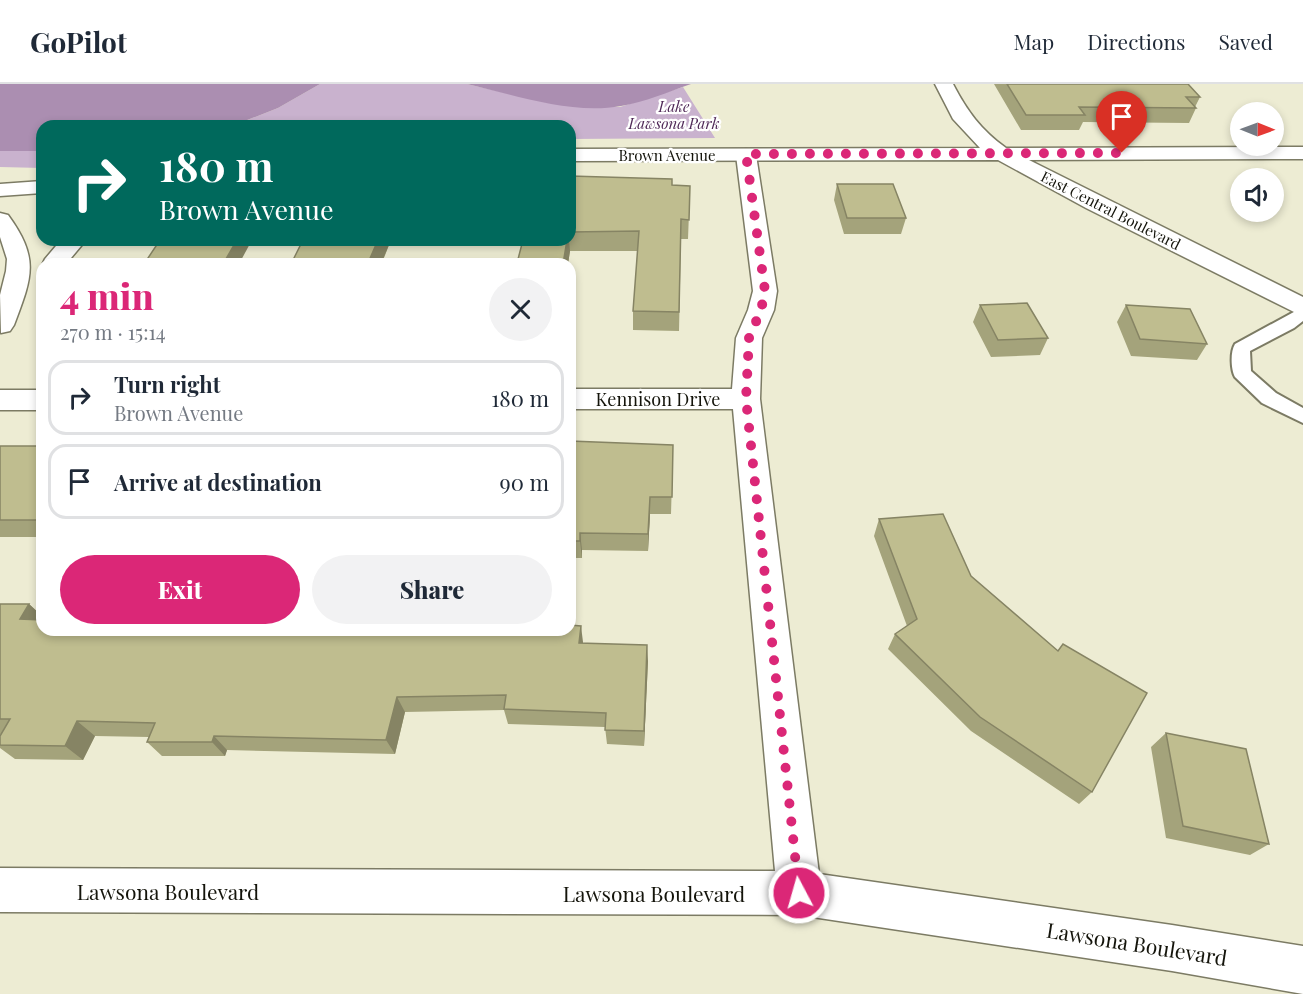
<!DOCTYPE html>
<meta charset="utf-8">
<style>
body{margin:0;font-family:"Playfair Display",serif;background:#f2f2f3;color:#1f2937;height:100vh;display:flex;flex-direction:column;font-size:22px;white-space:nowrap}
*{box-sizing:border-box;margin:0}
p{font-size:20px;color:#747a83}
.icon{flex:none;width:33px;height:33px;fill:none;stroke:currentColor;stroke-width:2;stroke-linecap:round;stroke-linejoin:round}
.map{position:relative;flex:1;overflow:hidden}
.panel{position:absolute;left:36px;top:174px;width:540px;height:378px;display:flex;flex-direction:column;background:#fff;border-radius:18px;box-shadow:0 3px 9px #0003}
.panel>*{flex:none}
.hud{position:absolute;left:36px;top:36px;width:540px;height:126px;border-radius:18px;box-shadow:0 3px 9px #0003;background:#00695c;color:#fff;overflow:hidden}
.needle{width:39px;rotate:91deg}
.controls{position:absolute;left:1230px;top:18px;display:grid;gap:12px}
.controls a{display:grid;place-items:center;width:54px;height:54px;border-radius:50%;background:#fff;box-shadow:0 3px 9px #0003;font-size:30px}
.pin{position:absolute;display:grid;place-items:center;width:51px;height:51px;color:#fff;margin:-62px -26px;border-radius:50% 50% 50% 0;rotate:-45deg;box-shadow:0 0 6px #0007}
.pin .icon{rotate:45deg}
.me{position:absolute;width:66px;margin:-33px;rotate:354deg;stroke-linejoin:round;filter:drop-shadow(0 0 4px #0008)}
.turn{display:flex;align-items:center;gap:21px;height:126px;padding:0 24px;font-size:27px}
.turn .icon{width:78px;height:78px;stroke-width:2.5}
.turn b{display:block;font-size:42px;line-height:51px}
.round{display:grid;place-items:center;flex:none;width:63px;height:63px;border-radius:32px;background:#f2f2f3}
.summary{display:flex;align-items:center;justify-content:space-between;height:102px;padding:0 24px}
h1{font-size:36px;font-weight:800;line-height:45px;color:#db2777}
.action{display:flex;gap:12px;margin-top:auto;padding:12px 24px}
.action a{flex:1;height:69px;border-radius:36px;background:#db2777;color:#fff;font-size:24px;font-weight:800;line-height:69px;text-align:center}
.action a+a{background:#f2f2f3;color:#1f2937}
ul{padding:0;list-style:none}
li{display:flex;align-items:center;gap:18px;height:75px;margin:0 12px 9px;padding:0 12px;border:3px solid #e0e1e3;border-radius:18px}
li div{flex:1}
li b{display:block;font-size:22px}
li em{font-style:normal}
header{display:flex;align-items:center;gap:36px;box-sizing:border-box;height:84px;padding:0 30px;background:#fff;border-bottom:2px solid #e0e1e3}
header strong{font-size:28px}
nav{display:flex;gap:33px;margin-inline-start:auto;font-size:21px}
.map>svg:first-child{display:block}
.green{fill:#c9b2ce}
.water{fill:#ab8eb1}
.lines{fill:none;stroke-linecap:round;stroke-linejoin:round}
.service-casing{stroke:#7c7b64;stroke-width:4}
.minor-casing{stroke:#7c7b64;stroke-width:3}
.tertiary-casing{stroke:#7c7b64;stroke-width:3}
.service{fill:#fff;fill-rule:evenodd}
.minor{fill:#fff;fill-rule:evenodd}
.tertiary{fill:#fff;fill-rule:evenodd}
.wall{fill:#a4a37b}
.shaded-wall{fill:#868464}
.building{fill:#bfbd8f;stroke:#868464;stroke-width:1.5}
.route{stroke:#db2777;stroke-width:10;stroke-dasharray:0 18}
.labels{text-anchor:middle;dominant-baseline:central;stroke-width:4.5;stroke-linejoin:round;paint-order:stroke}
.far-park-label{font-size:15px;font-style:italic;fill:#4f2857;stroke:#fff}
.far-street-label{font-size:15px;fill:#14140b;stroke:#fff}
.street-label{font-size:18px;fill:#14140b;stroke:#fff}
.near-street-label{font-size:21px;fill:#14140b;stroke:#fff}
</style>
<header>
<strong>GoPilot</strong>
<nav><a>Map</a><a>Directions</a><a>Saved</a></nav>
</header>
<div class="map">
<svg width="1303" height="910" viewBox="0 0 1303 910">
<rect width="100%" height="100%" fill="#edecd3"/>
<!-- green -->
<path class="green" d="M320 0H467L549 19 584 23H620L683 3 715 54 570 55V42H232L278 24Z
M0 67H42V84L0 83Z"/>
<!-- water -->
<path class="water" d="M0 0H320L278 24 232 42H42V67H0Z
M467 0H691C668 8 645 18 621 22 571 31 515 11 467 0Z"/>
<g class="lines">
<defs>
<path id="service" d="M1303 223V237L1294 244 1250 267 1251 287 1276 309 1303 324V339L1262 319 1235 293C1231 286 1230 268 1235 260Z"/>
<path id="minor" d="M746 65 753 67 756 71 777 207 774 226 762 254 760 315 819 790 1172 841 1303 862V910L1172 887 799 831 0 828V784L775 787 733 325H570V305H732L736 254 748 226 753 207 736 71 739 67Z
M0 129 8 131C40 175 32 193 14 241L10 247 1 249 0 211 6 187 7 175 0 153Z
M61 156H86L66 180 42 181 45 175Z
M0 306H42V326H0Z"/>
<path id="tertiary" d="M935 0H953C967 27 981 46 1006 64L1303 63V75L1029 76 1303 213V231L1294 228 1086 124 998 76 570 77V65L980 64 953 35Z
M42 97V109L0 112V100Z"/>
</defs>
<!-- service casing -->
<use href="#service" class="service-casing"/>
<!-- minor casing -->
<use href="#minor" class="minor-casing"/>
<!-- tertiary casing -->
<use href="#tertiary" class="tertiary-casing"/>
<!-- service -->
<use href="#service" class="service"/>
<!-- minor -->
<use href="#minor" class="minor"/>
<!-- tertiary -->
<use href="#tertiary" class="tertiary"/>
</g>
<!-- wall -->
<path class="wall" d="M994 0H1188L1200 13 1195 23 1196 24 1189 39 1083 38 1079 46H1021Z
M570 92 672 101 690 102 688 155H681L679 247 633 246V227L638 167H570L568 180H291L303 156H391L382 179H517L523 156H570Z
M837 100 906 134 901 150H844L834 116Z
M980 221 1048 254 1040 271 991 273 973 238Z
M1126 221 1207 260 1197 276 1131 272 1117 238Z
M570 349 572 358 673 361 671 430H650L648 467 582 466V474H570Z
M0 362H42V453H0Z
M879 435 971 492 1058 567 1063 560 1092 708 1079 720 971 647 888 565 895 550 907 542 874 452Z
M0 520H29L42 532V546H142L147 551 255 550 583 558V559L648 577 644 662 607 660 605 643 508 640 504 626 405 628 395 670 227 666 225 672H162L147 658 149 653 95 652 83 676 15 675 0 664V652L1 650H0Z
M1166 649 1269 760 1250 771 1166 754 1151 663Z"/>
<!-- shaded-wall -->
<path class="shaded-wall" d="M237 156H252L239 180H223Z
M378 156H391L381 180 368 179Z
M567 156H569L570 167 568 180H563Z
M650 413V430L648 467V450Z
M580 449 582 466V474L580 457Z
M29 520 42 532V544L20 535Z
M581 542 583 558 581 575 579 559Z
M132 546H142L150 555 130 551Z
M647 561 648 577 644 662V647Z
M397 613 405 628 395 670 386 656Z
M77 637 95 652 83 676 65 662Z
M214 652 227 666 225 672 212 658Z"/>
<!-- building -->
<path class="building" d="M1007 0H1188L1200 13H1186L1196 24 1079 23 1085 31H1026Z
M570 92 672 95V101L690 102 689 136 681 135 679 228 633 227 639 147 570 148Z
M837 100H893L906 134H847Z
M160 156H237L223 180H144Z
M303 156H378L368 179H517L523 156H567L563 180H291Z
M1027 219 1048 254 998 256 980 221Z
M1126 221 1190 225 1207 260 1140 255Z
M570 349H571L570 357 673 361 672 413H650L648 450 580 449V457H570Z
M0 362H42V436H0Z
M943 430 971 492 1058 567 1063 560 1147 609 1092 708 980 633 895 550 917 535 879 435Z
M0 520H29L20 535 42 536V546H132L130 551 255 550 257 546H570V541L581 542 579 559 647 561 644 647 605 646 606 629 504 625 506 611 397 613 386 656 214 652 212 658H147L155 639 77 637 65 662 0 661V652L10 635H0Z
M1166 649 1246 665 1269 760 1183 742Z"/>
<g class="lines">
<!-- route -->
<path class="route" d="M799 809 746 315 749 254 761 226 765 207 746 70 1122 69"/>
</g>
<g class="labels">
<!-- far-park labels -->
<g class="far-park-label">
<text x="674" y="22">Lake<tspan x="674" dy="17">Lawsona Park</tspan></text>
</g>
<!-- far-street labels -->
<g class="far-street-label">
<text x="667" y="71">Brown Avenue</text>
<text transform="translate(1111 126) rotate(27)">East Central Boulevard</text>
</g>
<!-- street labels -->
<g class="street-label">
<text x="658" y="315">Kennison Drive</text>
</g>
<!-- near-street labels -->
<g class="near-street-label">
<text x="168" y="807">Lawsona Boulevard</text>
<text x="654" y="809">Lawsona Boulevard</text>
<text transform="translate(1137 859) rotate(9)">Lawsona Boulevard</text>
</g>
</g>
</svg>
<div class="controls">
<a><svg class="needle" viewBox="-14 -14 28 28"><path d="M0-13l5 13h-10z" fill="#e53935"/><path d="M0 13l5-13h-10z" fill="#747a83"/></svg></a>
<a><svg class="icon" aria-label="sound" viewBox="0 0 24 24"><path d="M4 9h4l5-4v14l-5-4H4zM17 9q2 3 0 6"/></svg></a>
</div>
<div class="pin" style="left:1122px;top:69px;background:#d93025"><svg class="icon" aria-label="arrive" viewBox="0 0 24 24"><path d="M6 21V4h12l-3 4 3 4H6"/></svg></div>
<svg class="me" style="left:799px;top:809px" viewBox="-20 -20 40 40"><circle r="17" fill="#db2777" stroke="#fff" stroke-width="3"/><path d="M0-11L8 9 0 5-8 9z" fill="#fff"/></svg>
<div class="hud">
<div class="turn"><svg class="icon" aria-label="right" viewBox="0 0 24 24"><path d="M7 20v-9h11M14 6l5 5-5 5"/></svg><div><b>180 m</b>Brown Avenue</div></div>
</div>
<section class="panel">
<div class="summary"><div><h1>4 min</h1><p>270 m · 15:14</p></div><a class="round"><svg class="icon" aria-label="close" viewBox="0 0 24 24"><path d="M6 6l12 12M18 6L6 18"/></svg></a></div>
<ul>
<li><svg class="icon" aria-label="right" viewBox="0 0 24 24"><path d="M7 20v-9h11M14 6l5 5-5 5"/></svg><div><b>Turn right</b><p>Brown Avenue</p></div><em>180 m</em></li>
<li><svg class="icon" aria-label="arrive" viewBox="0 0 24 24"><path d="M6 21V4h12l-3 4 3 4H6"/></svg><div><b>Arrive at destination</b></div><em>90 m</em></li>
</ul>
<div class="action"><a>Exit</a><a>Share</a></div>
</section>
</div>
